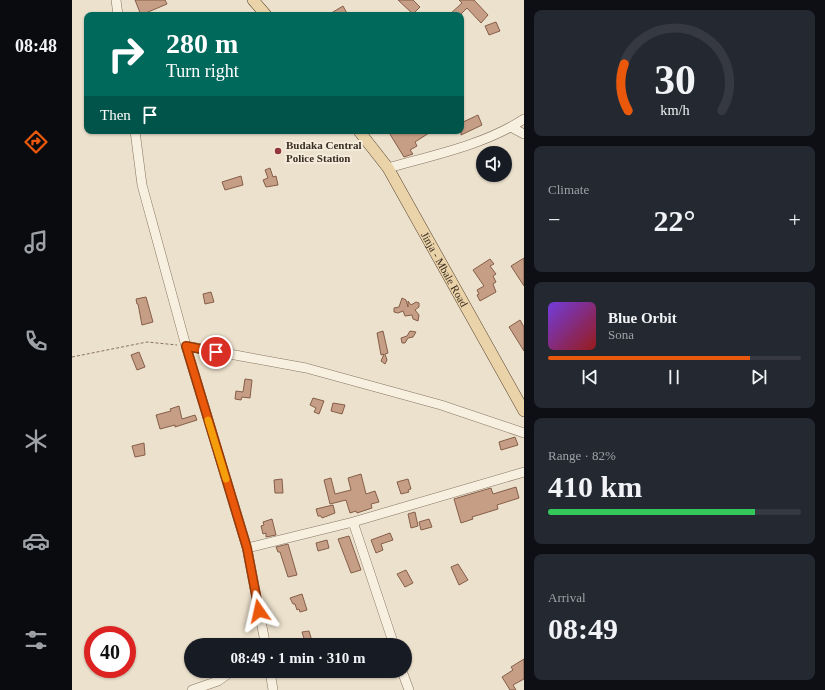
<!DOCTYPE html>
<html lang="en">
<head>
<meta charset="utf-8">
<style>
  :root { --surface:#171b24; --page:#242831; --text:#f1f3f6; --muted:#9ea1a6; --line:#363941; --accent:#ea580c }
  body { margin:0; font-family:Georgia,serif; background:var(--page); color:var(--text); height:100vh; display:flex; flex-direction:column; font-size:15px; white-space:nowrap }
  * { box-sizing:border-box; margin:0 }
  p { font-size:13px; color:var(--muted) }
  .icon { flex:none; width:22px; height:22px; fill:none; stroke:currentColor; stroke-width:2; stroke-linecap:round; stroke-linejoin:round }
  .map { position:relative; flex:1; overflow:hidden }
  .sheet { display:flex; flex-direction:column; gap:10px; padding:10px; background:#0d0f14; width:301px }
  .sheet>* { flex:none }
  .top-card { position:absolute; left:12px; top:12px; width:380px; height:122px; border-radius:8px; box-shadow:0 1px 3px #0004; background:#00695c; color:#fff; overflow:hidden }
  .buttons { position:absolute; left:404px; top:146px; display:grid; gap:8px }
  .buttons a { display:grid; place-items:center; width:36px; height:36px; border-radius:50%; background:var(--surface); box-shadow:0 1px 3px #0004; font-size:20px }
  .speed { position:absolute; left:12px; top:626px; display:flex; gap:8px; font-size:20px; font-weight:700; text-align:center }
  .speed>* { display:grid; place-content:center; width:52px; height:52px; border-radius:50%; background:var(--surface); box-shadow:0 1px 3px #0004; line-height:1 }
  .speed .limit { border:6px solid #d22; background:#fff; color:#111 }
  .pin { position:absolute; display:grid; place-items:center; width:34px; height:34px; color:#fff; margin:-17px; border:2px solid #fff; border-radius:50%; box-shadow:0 1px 4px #0007 }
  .me { position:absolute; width:44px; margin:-22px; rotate:349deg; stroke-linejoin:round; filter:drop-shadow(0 0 3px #0008) }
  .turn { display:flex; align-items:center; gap:14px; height:84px; padding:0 16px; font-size:18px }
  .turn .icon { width:52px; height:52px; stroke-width:2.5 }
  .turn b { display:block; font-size:28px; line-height:34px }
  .then { display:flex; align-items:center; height:38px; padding:0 16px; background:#0003; gap:8px; font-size:15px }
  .big { font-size:30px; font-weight:800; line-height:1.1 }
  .sheet .tile { flex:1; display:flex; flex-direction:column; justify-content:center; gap:6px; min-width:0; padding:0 14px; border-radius:8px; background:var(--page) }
  .sheet .dial { align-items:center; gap:0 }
  .dial svg { height:104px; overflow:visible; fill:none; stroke:var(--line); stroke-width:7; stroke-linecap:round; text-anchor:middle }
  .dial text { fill:var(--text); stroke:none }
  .song { display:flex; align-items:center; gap:12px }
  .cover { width:48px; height:48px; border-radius:6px; background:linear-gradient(135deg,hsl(260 70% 55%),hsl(0 70% 35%)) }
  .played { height:4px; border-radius:2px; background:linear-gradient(90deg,var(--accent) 80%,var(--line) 80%) }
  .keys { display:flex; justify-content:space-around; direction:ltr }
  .heat { display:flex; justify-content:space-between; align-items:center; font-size:22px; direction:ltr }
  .charge { height:6px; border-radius:3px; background:linear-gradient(90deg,#34c759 82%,var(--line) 0) }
  .trip { position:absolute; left:112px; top:638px; width:228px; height:40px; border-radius:20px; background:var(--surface); box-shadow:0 1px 3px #0004; font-weight:800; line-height:40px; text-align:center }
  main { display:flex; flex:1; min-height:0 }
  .tab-bar { display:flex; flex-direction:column; width:72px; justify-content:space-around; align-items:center; background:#090b0e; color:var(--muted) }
  .tab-bar .icon { width:28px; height:28px }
  .tab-bar .on { color:var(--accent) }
  .tab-bar b { font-size:18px; color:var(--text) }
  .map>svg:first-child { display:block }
</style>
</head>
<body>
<main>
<nav class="tab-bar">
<b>08:48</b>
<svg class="icon on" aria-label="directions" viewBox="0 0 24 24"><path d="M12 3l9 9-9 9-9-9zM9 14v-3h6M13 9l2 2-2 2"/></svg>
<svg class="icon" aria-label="music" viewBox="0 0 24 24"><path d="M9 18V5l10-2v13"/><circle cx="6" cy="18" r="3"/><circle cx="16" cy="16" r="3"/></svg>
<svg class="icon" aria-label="phone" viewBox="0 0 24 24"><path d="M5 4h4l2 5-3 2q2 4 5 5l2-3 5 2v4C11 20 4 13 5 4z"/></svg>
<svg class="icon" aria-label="climate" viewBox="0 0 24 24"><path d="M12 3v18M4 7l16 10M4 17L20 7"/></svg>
<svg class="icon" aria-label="car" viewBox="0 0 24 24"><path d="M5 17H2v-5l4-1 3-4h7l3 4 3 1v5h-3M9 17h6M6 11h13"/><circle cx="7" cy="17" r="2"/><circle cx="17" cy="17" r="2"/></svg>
<svg class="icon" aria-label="filters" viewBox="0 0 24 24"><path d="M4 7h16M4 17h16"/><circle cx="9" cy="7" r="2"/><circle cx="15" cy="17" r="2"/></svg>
</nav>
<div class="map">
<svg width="452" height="690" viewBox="0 0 452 690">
  <rect width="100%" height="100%" fill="#ece1cc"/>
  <path fill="#c69e85" stroke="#855e49" d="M63,0H93L95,4L69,15Z
    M326,0H341L348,7L341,14Z
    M387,0H402L416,15L409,23L395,8L388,15H377L390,3Z
    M271,6L276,15H256Z
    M424,22L428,31L417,35L413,26Z
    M406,115L410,125L389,135V123Z
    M316,131H342L344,133L347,131H360L343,142L345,146L338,150L341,154L332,157Z
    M198,168L201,177L204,176L206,185L194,187L191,180L196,178L193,170Z
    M169,176L171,185L153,190L150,182Z
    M452,258V286L439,266Z
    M418,259L422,264L418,266L424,274L421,276L424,282L421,284L424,292L408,301L405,295L407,294L405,290L412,286L401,270Z
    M139,292L142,302L133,304L131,294Z
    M74,297L81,322L70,325L66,304H65L64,299Z
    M330,298L334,300L336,307V301L339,305L344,302L347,303V307L343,310L347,315L346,321L341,319L340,315L333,316L331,311L326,313L322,312V308L327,307Z
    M448,320L452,327V351L437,327Z
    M311,331L316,353L313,354L315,360L313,364L309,361L312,354L309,355L305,333Z
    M338,331L344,332L341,337L336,338L333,343H330L329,338L335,336Z
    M67,352L73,367L65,370L59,355Z
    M173,379L180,380L178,398L170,397L169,400L163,399L164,391L171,392Z
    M241,398L252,401L247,414L242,412L244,408L238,405Z
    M261,403L273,405L270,414L259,411Z
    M107,406L110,419L123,415L125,420L103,427V425L88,429L84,415L99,411L98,409Z
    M443,437L446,445L429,450L427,442Z
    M72,443L73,455L63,457L60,446Z
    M289,474L294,494L303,491L307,502L299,504L300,508L285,513L284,511L278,513L274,500L258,504L252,480L259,478L263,494L279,490L276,478Z
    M210,479L211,493H203L202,480Z
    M336,479L339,489L336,490L337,492L329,494L325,482Z
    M444,487L447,498L425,505L426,509L400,517L401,519L389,523L382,499L419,488L421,494Z
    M261,505L263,513L250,518L249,516H246L244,509Z
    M343,512L346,526L339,528L336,514Z
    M200,519L204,535L194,537V533L191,534L189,526L192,525L191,522Z
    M357,519L360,527L349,530L347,522Z
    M318,533L321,540L309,544L311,550L304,553L299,540Z
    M277,536L289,570L279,573L266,539Z
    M255,540L257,548L246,551L244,543Z
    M216,544L225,575L216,577L208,552H206L204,547Z
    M386,564L396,580L387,585L379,567Z
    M334,570L341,583L333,587L325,574Z
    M230,594L235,610L228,612L227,609L225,610L223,604H221L218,598Z
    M237,631L241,644L234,645L230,632Z
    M452,659V679L441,685L444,690H438L430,677L441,670L439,667Z"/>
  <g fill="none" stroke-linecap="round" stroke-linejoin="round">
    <g stroke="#887461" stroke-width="10">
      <path id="minor" d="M44,0L46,15
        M439,127L452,134
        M63,131L70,185L114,346L175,548L193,642L190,645
        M316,168C362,155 412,145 452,119
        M114,346L234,368L369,405L452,433
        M281,522L322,645
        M175,548L281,522L452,472
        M198,671L201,690
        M330,671L337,690
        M120,690L146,681L160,671"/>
    </g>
    <g stroke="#564334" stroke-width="12">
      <g id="major">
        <path d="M181,0L194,15"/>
        <path id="s1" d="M287,131L316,168L452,411"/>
      </g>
    </g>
    <path stroke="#887461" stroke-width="1" stroke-dasharray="3 2" stroke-linecap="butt" d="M0,357L75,342L105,345"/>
    <use href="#minor" stroke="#f7efdf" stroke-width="9"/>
    <use href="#major" stroke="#ead3a8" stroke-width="11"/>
  </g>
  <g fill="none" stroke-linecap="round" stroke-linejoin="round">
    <g stroke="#983908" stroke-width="10">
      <path id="route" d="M144,352L114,346L175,548L187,611"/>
    </g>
    <use href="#route" stroke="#ea580c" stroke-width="7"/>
    <path stroke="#f59e0b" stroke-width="7" d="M136,420L154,479"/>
  </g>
  <circle fill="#92363b" stroke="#f4ebdb" stroke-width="1.5" cx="206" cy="151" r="4"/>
  <g text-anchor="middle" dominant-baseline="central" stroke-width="4" stroke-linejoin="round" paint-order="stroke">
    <g font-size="11" font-weight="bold" fill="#3a2d23" stroke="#f4ebdb" text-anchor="start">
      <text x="214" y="145">Budaka Central<tspan x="214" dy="13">Police Station</tspan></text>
    </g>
    <g font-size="11" fill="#3a2d23" stroke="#f4ebdb">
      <text stroke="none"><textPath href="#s1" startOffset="163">Jinja - Mbale Road</textPath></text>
    </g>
  </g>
</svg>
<div class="buttons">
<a><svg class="icon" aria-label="sound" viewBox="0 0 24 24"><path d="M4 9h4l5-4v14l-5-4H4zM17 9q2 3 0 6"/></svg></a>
</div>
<div class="speed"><div class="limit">40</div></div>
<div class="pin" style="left:144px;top:352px;background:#d93025"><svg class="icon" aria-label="arrive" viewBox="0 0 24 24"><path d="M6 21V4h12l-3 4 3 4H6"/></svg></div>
<svg class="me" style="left:187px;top:611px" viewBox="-20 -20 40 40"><path d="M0-17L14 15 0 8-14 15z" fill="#ea580c" stroke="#fff" stroke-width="4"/></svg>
<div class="trip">08:49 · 1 min · 310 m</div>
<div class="top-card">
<div class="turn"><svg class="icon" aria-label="right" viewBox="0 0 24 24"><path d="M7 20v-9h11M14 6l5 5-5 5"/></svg><div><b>280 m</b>Turn right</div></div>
<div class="then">Then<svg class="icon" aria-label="arrive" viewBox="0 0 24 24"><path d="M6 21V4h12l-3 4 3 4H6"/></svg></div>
</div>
</div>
<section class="sheet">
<div class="tile dial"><svg viewBox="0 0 100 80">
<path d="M14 69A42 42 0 1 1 86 69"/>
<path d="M14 69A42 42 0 0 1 11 33" stroke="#ea580c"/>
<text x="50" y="56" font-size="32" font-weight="700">30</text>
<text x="50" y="72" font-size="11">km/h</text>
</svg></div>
<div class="tile"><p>Climate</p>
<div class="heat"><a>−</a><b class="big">22°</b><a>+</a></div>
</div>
<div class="tile">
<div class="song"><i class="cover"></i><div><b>Blue Orbit</b><p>Sona</p></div></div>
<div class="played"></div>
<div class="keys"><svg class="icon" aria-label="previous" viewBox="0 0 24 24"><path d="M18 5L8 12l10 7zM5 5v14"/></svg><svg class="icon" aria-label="pause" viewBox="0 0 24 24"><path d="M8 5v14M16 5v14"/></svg><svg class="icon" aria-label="next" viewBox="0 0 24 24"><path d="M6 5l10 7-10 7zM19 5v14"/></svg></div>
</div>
<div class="tile"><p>Range · 82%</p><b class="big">410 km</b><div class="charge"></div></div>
<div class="tile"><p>Arrival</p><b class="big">08:49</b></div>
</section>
</main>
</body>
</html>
